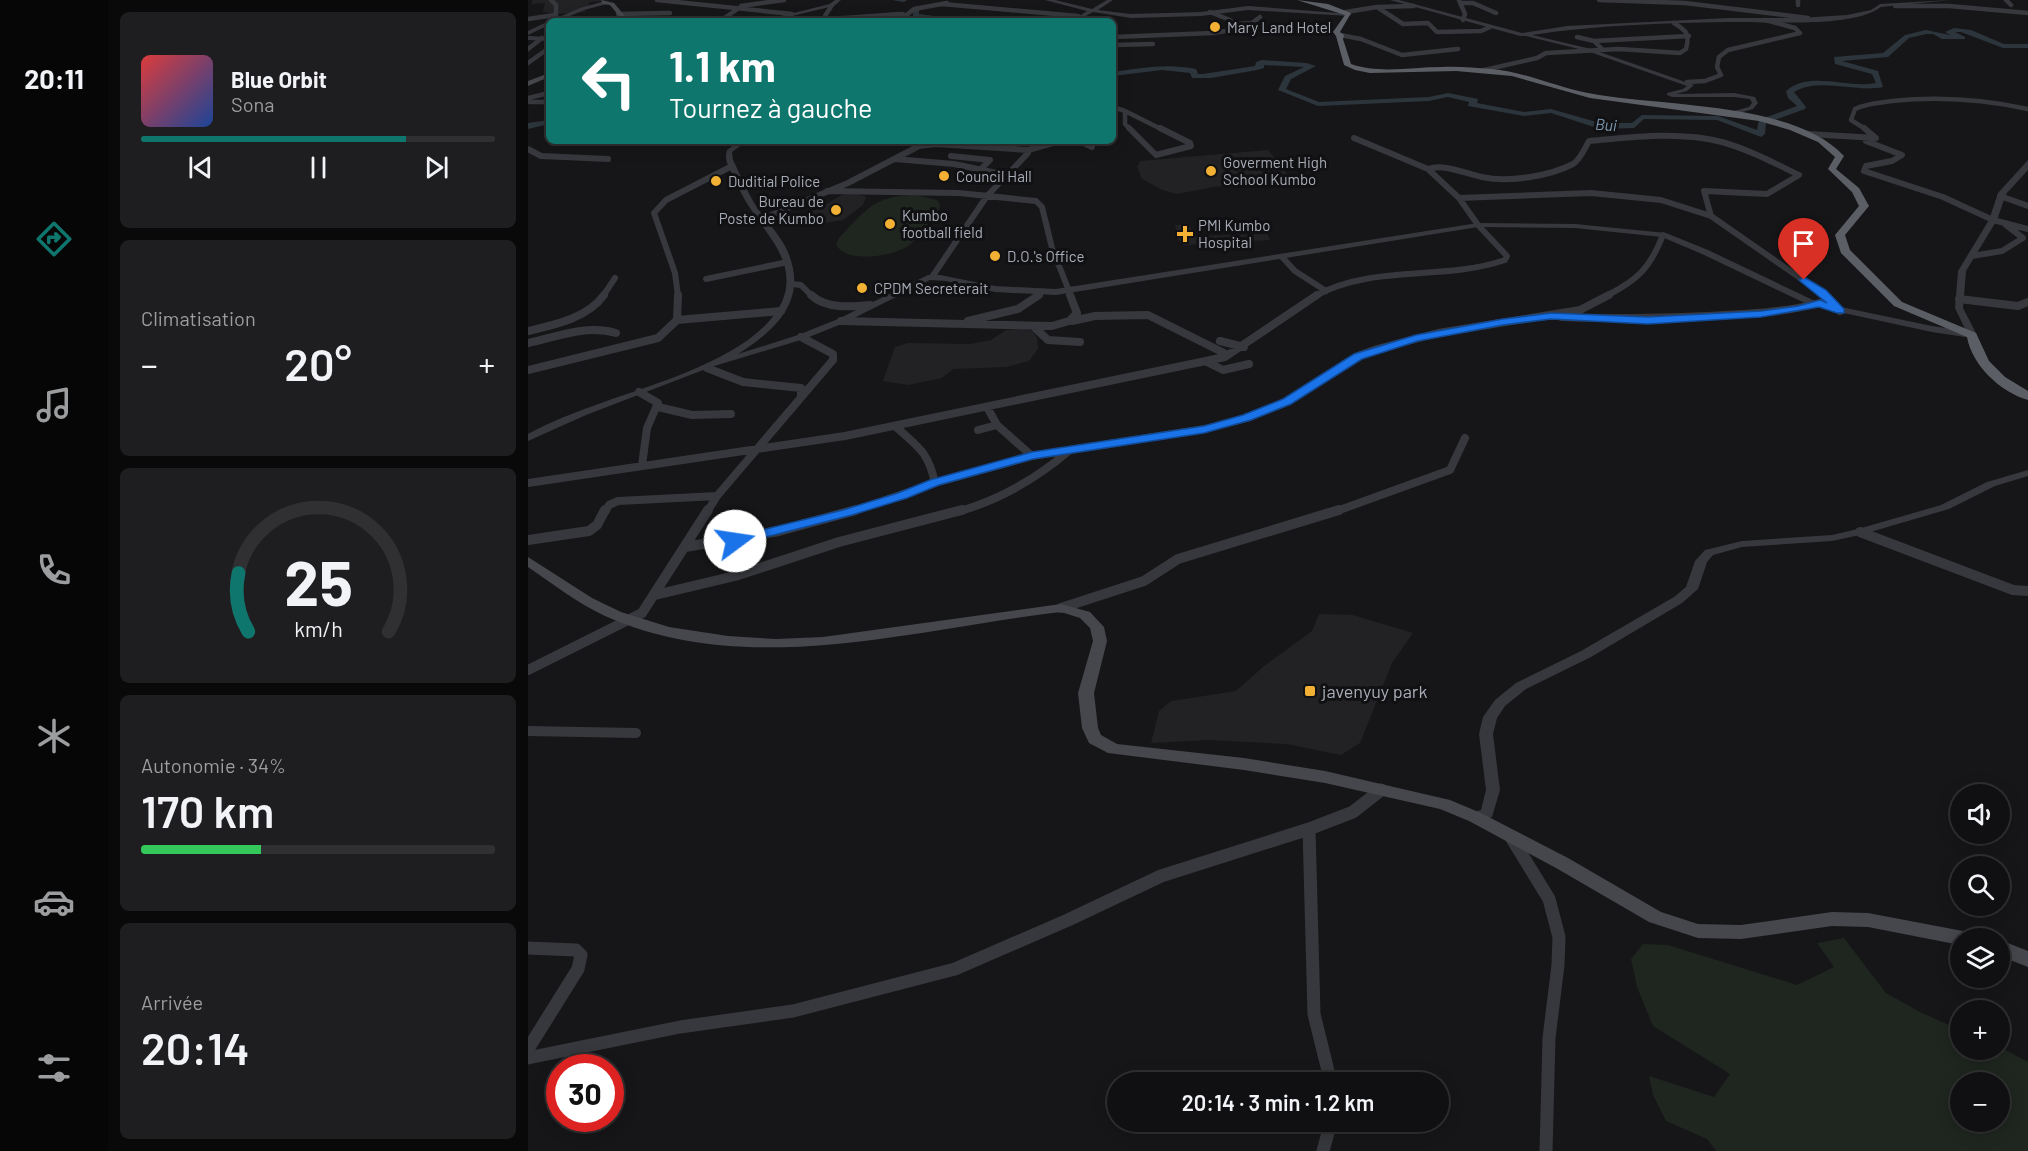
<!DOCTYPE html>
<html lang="fr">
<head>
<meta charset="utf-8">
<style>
  :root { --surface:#101012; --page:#1e1e20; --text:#f1f3f6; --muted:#9c9d9f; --line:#303032; --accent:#0f766e }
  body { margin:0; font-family:Barlow,sans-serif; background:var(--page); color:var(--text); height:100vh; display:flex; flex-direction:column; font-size:22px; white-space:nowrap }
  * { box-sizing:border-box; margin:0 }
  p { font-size:20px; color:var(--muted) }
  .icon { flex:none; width:33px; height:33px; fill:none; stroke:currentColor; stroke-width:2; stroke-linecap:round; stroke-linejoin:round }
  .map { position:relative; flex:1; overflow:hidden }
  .drawer { display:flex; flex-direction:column; gap:12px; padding:12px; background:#09090a; width:420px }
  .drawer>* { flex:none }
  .top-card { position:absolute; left:18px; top:18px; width:570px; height:126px; border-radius:9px; box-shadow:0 3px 15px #0003,0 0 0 2px var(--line); background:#0f766e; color:#fff; overflow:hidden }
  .fabs { position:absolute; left:1422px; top:784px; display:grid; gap:12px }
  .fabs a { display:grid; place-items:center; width:60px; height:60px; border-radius:50%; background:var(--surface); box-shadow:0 3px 15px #0003,0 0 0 2px var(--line); font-size:30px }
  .speed { position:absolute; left:18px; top:1054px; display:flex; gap:12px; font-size:30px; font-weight:700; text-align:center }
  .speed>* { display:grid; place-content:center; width:78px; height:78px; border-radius:50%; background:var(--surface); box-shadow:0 3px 15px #0003,0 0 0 2px var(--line); line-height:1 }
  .speed .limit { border:9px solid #d22; background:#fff; color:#111 }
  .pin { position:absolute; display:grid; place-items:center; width:51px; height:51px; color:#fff; margin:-62px -26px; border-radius:50% 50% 50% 0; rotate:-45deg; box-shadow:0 0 6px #0007 }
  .pin .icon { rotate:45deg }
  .me { position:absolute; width:66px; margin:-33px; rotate:76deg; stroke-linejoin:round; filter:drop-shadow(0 0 4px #0008) }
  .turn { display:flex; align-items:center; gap:21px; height:126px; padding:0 24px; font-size:27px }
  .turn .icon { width:78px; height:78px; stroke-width:2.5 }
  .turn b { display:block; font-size:42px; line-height:51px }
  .big { font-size:45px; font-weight:600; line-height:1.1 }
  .drawer .card { flex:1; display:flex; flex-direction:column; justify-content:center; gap:9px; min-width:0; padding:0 21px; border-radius:9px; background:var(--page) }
  .drawer .dial { align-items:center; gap:0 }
  .dial svg { height:156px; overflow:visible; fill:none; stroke:var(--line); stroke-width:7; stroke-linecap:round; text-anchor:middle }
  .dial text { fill:var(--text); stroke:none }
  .song { display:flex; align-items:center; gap:18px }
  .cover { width:72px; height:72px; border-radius:9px; background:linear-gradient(135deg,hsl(0 70% 55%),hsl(220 70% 35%)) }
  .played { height:6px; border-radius:3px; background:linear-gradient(90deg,var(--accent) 75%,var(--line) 75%) }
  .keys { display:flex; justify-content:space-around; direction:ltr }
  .heat { display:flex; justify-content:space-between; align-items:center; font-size:33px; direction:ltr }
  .charge { height:9px; border-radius:4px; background:linear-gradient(90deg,#34c759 34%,var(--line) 0) }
  .trip { position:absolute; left:579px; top:1072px; width:342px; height:60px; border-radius:30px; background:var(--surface); box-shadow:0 3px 15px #0003,0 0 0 2px var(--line); font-weight:600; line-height:60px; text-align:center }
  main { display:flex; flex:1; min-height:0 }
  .dock { display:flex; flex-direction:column; width:108px; justify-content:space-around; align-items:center; background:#060607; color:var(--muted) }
  .dock .icon { width:42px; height:42px }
  .dock .selected { color:var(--accent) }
  .dock b { font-size:27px; color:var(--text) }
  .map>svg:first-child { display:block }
</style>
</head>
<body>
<main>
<nav class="dock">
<b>20:11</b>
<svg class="icon selected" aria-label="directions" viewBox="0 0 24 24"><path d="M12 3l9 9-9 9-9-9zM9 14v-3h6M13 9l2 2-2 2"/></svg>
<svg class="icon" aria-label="music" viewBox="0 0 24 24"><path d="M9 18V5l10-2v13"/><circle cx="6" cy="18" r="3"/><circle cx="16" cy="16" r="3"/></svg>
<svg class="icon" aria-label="phone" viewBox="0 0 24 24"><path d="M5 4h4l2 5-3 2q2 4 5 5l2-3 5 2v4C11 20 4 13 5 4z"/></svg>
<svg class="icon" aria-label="climate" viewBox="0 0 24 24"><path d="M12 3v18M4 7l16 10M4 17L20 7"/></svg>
<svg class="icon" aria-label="car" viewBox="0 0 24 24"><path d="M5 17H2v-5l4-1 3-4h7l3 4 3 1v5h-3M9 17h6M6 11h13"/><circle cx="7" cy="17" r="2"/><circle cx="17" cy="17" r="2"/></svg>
<svg class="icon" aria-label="filters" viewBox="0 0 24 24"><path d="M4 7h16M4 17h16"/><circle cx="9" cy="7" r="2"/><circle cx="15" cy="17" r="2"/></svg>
</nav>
<section class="drawer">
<div class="card">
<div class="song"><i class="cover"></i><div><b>Blue Orbit</b><p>Sona</p></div></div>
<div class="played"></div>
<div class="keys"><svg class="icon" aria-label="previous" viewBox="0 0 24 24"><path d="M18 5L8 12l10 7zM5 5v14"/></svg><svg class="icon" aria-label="pause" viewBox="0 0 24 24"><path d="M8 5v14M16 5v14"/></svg><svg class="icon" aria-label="next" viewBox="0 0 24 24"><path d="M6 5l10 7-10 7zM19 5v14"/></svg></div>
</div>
<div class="card"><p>Climatisation</p>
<div class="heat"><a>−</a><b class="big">20°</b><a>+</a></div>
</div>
<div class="card dial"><svg viewBox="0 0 100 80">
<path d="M14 69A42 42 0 1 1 86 69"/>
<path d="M14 69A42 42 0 0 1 9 39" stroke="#0f766e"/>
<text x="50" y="56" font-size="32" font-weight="700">25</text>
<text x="50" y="72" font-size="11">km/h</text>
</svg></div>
<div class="card"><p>Autonomie · 34%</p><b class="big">170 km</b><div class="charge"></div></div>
<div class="card"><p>Arrivée</p><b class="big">20:14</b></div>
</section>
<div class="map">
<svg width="1500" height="1151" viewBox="0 0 1500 1151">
  <rect width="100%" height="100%" fill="#161618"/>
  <path fill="#222225" d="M5,0H84L62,2L57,12L29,14L15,12L17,3L3,4Z
    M740,150L759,174L752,181L685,187L649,194L634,190L614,179L609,167L612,161Z
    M323,192L338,197L335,205L315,220L291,224L278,222L273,218L314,195Z
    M660,224L667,236L739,234L742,240L656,245L650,239L647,225Z
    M496,329L504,331L509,338L510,349L501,361L479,367L425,369L414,378L380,385L355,381L367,347L380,343L442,344L463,340L478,330Z
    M791,614L825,615L885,633L864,663L832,743L813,755L759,744L680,740L623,743L631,711L643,701L708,691L736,666L784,631Z"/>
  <path fill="#1e261f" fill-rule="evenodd" d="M388,195L409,200L412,205L411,210C402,221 393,234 383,244C369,256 317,265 308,244L311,238C339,209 345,196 388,195Z
    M1316,938L1358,993L1392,1012L1432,1030V1050H1472V1047L1500,1062V1151H1188L1179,1139L1138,1121L1125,1095L1121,1076L1186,1097L1202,1074L1125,1026L1109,987L1103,959L1115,944L1140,945L1269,985L1306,967L1289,943ZM1432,1083H1472V1122H1432Z"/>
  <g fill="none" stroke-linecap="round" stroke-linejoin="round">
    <path fill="#2c353c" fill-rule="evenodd" d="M364,0H379L376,2Z
      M388,7L391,9V14L441,21L385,17V9Z
      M1426,28L1443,30L1476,44H1500V48H1475L1433,32H1427L1437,37V39H1414L1405,34H1398L1381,38L1360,57L1314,61L1350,71L1355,87C1327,93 1291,77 1266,92L1278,107L1277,109L1238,123L1237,134L1233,137L1189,120L1116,119L1106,128L1072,129L1023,113L996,116L940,106L941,102L920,97L901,101L790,106L750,90L757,76L776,67L736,65V68L729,70L683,78H664L662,73L634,70L585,76V72C613,68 639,63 668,69L670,74H675L727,66L728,62L734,60L778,63L788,66L763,79L758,89L791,102L901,97L920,93L950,99L949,103L996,112L1023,109L1072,123H1104L1114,115L1190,116L1229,130L1231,120L1269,106L1260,98L1258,91C1282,70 1319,89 1348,83L1344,74L1307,64L1306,57L1355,53L1377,35L1398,30L1422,35L1417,32Z
      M21,120V124L0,129V123Z"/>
    <path stroke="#37383d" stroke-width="4.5" d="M23,0L28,5V18
      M129,0L264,14
      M931,0L937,14L935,20
      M1071,0L1157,3L1280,18
      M1270,0V5
      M1478,0L1483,5
      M933,3H945L968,13
      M414,4L550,16
      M213,6L256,0
      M1367,6H1421L1500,13
      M849,7L875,24L900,23L909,32L953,31L962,27
      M818,12L849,7L886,6
      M90,14L142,13
      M255,18C296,21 334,16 375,14
      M0,19L27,15
      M454,20L458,21
      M192,21L211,8
      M299,21L297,16L304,5
      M371,21L386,9L419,3
      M707,24L724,23L732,17
      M812,35L833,39L874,55L930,49
      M585,37L685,33L711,29L702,20L682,12
      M1049,37L1066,41
      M585,45L625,44
      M0,49L14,38
      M1075,50L1066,41L1161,36
      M0,63L21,48
      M952,71L1009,58L1018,53L1091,49L1152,53L1158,49C1162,34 1159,31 1146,23
      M1159,82L1177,81L1193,75L1189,67L1191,57L1200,50L1272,33L1267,28L1237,20
      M0,98L21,93
      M2,102H21
      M585,107L597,111
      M597,111L635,130
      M597,111V124L603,130
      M1339,130L1323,120L1327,109C1339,103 1351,103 1364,101C1411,96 1454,99 1500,109"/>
    <path stroke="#37383d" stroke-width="6" d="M601,128L628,155L663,146L662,143L632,128
      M1280,134L1348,138L1336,128
      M826,138L900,169
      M552,141L564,147
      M1338,141L1374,155L1364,161L1338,166L1336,171L1415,197L1465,220L1500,229
      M0,149L13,156L80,159
      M423,156L462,160L453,169
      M367,159L426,164L478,175
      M299,191L431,193L508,201L514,207L524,248L543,296
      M1472,196L1500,206
      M931,198L1063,193L1133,200L1183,216
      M234,219L320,183L391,146L408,144L500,150L532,141
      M1444,256L1474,251L1495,238L1478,225
      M754,257L767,271L798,291
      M404,277L459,196L500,153V150
      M178,279L260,262
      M263,284L273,285L284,296
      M75,296L87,278
      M150,296L147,273L126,213L138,200L204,166
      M509,296L513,292
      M787,296C845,264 916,281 977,260L979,256L950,225L931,198L900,169C916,163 938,174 954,177C980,183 1022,176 1045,164C1052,160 1057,148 1061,141C1105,137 1151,131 1194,142C1222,150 1246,163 1271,175L1239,194L1176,191L1183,216L1298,296
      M1078,296C1110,280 1122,268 1135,235"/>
    <path stroke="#37383d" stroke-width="8" d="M283,295C298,309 323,307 342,305
      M1297,295L1312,311
      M1431,299L1490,306L1500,302
      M1034,317C1082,319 1129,318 1177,316C1216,314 1254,313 1292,303
      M149,320L253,311
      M313,321L524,326L541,321L549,313L542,295
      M440,321L490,309L511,295
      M544,321L567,316L620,315L700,355
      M506,327L520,340L552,342
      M0,331C26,325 60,318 76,295
      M692,341L716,347
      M0,343C29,337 58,324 88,333
      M679,362L695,370L721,364
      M179,368L215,382L273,388V396
      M0,370L130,338L149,320L150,295
      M111,392L130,403L119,428L114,465
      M130,407L164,415L203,414
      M469,425L504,456
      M450,430L469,425L459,407
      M0,483L317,436L697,357L789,295
      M407,483L504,456L677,429L719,418L759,402L830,356L849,349L910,333L1052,310L1081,295
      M77,512L81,505L90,501L189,496
      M179,512L189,496L305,360V354L273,337
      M323,512L407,483C400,451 390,447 367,426
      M429,512C472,500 508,479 542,450
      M806,512L922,470L937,438"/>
    <path stroke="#37383d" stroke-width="10" d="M1332,532L1485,590L1500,591
      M0,540L61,531L69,525L77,510
      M157,547L251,531L328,510
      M127,595L207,576L311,542L434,510
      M533,608L616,581L650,559L811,510
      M0,670L114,613L180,510
      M0,731L108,733"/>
    <path stroke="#37383d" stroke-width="13" d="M781,829L786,1014L803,1083
      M983,837L1021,899L1031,937L1030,965L1021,1038L1018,1151
      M0,948L48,950L53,955L50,969L0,1049
      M0,1058L152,1027L265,1011L427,969L540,920L633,876L781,829L825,812L853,790
      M795,1151L803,1122"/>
    <path fill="#37383d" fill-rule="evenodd" d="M307,0H313L306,6L243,21H233L302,4Z
      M517,0H527L564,9L579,0H585L570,10L603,14L673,12L720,6L824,14L821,16L720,10L673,16L603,18L565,12L549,21H543L559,11Z
      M862,0H871L994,33L1039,26L1200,18H1272L1319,15L1343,10L1352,4L1423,0L1353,7C1324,29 1238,21 1200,22C1135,23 1068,25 1004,35L1063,49L1166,85L1159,91L1148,94L1206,93L1227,97L1230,103L1225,109L1204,115L1201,113L1202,112L1221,107L1224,103L1222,99L1206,97H1144L1139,95V93L1155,89L1159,86L1059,51L998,36H992Z
      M77,1L79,4L56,10L30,21H22L52,8Z
      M21,21V25L0,35V31Z
      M0,36L21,37V41L0,40Z
      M211,141H219L204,152L205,160C213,176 220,194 230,209C239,222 250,233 257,246C283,297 250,329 210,354L270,335L310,319L400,275H412L467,286L528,289L950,223L1047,224L1138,233L1180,250L1289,302L1404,326L1438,331L1427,308L1430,271L1461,220L1470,193L1500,160V170L1478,194L1469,220L1438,271L1435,308L1449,335L1444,338L1404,332L1283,306L1174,254L1134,237L1047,228L950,227L528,295L467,292L418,281L402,280L316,323L276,339L183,367L58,415L0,441V434C24,421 50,411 76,402C128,383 241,353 257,293C265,260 240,236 224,211C216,200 210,187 205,175C200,166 196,159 199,150Z
      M1500,470V476L1467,486L1421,509L1332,535L1304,541L1214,547L1185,555L1179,562L1170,589L1154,603L1063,657L998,689L977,706L969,718L965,734L972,790L964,817C957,819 950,823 942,821L940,817L942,813L953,810L958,790L951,734L955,717L967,700L988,683L1053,651L1146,597L1158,587L1167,561L1177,550L1214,541L1304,535L1330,529L1413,505L1459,482Z"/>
    <path fill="#45474d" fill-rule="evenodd" d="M73,0L86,3L101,21H95L82,5L75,4Z
      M21,73V77L0,86V81Z
      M0,557L64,598L93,612L141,627L200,636L248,639L295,637L533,604L562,612L576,627L579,641L566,693L570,728L573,735L589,744L716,758L797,771L922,800L953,813L1040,858L1133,912L1170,924L1213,925L1304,912L1340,913L1440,932L1446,934L1449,939H1432V945L1340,927L1304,926L1213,939L1170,938L1121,922L1028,868L941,821L912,809L797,783L716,770L580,753L561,743L554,728L550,693L565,641L562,628L552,618L533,612C385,629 220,680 77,616C49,603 25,584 0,567Z
      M1472,940L1500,951V967L1472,956Z"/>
    <path fill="#5b5e65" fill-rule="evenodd" d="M769,0L800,4L823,13L812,32L816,35L815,39L823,64C851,74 884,67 914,67C930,66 947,68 963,69C998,72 1027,87 1060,93C1131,107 1266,101 1316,156L1308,169L1331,188L1341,206L1317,235L1322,250L1374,302L1448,333L1461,361L1477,377L1500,391V400C1472,392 1444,365 1439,337L1366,306L1313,253L1307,235L1331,206L1324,192L1300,169L1307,157L1290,142L1262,130L1231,121L1062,98L984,76L928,71L842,73L827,70L816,65L808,36L805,32L817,15Z"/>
  </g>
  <path fill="#1a73e8" stroke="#114b97" stroke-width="1.5" d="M1276,277L1298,290L1316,309V313H1309L1291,307L1233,317L1120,324L1023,319L975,325L890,341L834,359L763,404L723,420L676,433L505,459L411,485L379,498L324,515L207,545L200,541L202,538L315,510L370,493L402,480L504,452L676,426L715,415L755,399L826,354L888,335L975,319L1023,313L1120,317L1233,311L1270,306L1292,300L1299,303L1273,282L1271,280Z"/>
  <g fill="#f2b134" stroke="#111113" stroke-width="2">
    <circle cx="687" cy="27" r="6"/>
    <circle cx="683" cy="171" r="6"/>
    <circle cx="416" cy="176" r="6"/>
    <circle cx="188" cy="181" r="6"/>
    <circle cx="308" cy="210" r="6"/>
    <circle cx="362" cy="224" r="6"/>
    <path d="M654 225h6v6h6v6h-6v6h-6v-6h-6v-6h6z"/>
    <circle cx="467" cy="256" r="6"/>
    <circle cx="334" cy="288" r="6"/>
    <rect x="776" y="685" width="12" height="12" rx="3"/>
  </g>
  <g text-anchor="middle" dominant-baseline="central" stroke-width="6" stroke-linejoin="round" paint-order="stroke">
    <g font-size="15" fill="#a8adb8" stroke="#111113" text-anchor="start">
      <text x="699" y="27">Mary Land Hotel</text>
      <text x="695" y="162">Goverment High<tspan x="695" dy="17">School Kumbo</tspan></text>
      <text x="428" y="176">Council Hall</text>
      <text x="200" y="181">Duditial Police</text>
      <text x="296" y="201" text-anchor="end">Bureau de<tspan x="296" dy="17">Poste de Kumbo</tspan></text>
      <text x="374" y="215">Kumbo<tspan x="374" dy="17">football field</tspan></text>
      <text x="670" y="225">PMI Kumbo<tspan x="670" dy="17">Hospital</tspan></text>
      <text x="479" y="256">D.O.'s Office</text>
      <text x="346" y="288">CPDM Secreterait</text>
    </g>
    <g font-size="16" font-style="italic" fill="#7f9bb3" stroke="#111113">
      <text transform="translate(1078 124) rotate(4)">Bui</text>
    </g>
    <g font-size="18" fill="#a8adb8" stroke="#111113" text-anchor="start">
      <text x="794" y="691">javenyuy park</text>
    </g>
  </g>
</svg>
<div class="fabs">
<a><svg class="icon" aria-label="sound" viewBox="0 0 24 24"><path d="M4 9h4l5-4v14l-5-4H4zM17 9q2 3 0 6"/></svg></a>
<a><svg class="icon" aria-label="search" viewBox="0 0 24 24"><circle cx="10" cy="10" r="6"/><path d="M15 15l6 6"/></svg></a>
<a><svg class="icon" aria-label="layers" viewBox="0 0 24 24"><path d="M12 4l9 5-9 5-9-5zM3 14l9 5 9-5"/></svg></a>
<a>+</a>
<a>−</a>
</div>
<div class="speed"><div class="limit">30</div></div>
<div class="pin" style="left:1276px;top:280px;background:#d93025"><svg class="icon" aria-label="arrive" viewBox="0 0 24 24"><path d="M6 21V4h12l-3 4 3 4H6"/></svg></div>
<svg class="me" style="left:207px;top:541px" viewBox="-20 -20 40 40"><circle r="19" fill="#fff"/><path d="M0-13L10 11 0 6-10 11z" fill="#1a73e8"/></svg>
<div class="trip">20:14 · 3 min · 1.2 km</div>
<div class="top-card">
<div class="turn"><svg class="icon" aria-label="left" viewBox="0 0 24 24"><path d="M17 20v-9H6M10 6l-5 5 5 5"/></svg><div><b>1.1 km</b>Tournez à gauche</div></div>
</div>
</div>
</main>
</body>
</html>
